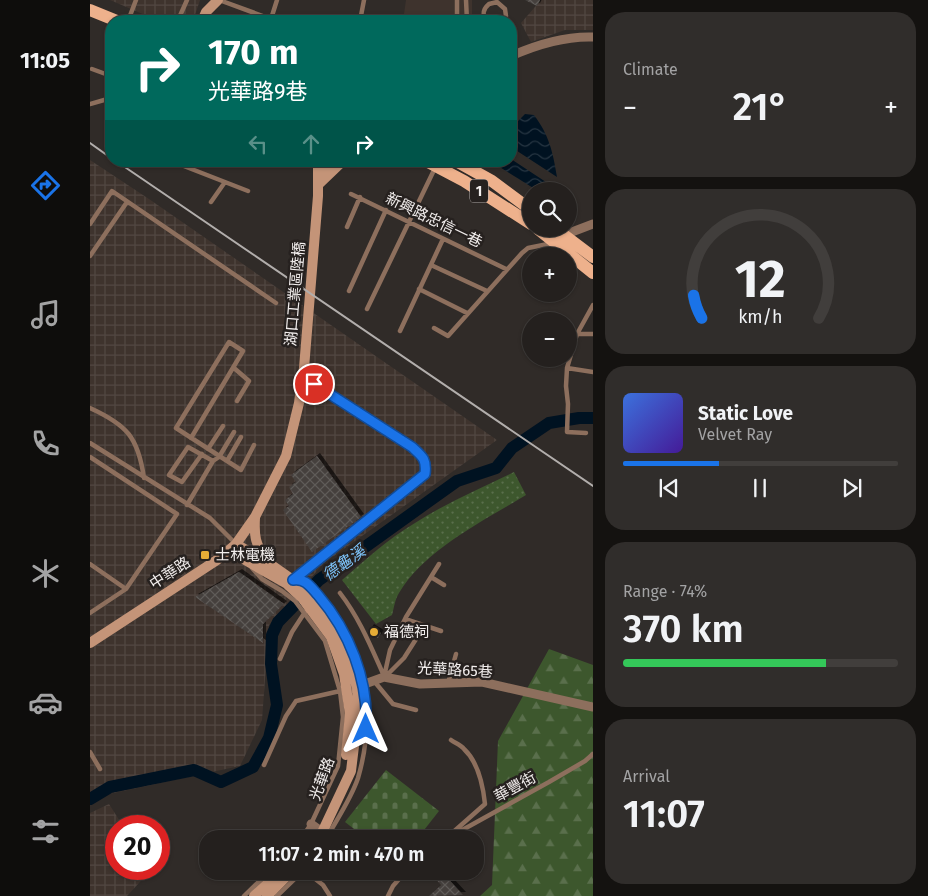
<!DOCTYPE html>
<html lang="en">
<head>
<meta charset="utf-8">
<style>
  :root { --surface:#24201e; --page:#302d2b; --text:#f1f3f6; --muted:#a3a3a4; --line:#413e3c; --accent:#1a73e8 }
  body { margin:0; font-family:"Fira Sans","Noto Sans TC",sans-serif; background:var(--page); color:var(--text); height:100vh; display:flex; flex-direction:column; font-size:19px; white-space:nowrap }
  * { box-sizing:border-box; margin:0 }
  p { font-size:16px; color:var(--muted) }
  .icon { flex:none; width:28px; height:28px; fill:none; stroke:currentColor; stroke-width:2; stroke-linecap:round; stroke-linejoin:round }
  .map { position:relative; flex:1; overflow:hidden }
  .side { display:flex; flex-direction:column; gap:12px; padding:12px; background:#141210; width:335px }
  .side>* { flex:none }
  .guide { position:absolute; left:15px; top:15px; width:412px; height:152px; border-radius:20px; box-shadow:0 1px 4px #0004,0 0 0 1px var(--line); background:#00695c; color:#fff; overflow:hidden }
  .controls { position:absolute; left:432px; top:182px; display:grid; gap:10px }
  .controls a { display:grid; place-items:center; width:55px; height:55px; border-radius:50%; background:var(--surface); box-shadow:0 1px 4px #0004,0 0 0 1px var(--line); font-size:25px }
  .speed { position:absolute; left:15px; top:815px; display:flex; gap:10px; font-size:25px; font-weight:700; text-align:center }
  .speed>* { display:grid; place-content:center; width:65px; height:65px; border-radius:50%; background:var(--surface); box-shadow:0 1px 4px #0004,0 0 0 1px var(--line); line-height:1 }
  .speed .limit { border:8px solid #d22; background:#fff; color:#111 }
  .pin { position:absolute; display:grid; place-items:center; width:42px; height:42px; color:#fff; margin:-21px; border:2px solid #fff; border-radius:50%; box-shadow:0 1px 5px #0007 }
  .me { position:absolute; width:55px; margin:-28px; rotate:0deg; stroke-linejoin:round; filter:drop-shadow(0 0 4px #0008) }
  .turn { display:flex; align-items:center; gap:18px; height:105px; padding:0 20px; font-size:22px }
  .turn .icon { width:65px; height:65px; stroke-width:2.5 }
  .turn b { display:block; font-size:35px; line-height:42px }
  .lanes { display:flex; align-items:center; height:48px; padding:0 20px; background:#0003; justify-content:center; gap:25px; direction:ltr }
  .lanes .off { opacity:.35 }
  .big { font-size:38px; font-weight:600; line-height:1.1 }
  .side .widget { flex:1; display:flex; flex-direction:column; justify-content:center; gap:8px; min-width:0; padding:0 18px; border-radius:20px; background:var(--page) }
  .side .dial { align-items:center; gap:0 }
  .dial svg { height:130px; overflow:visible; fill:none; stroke:var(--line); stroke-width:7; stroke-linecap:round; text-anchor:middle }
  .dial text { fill:var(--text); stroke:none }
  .song { display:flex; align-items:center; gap:15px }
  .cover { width:60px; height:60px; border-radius:8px; background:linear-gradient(135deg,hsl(220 70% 55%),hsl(260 70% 35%)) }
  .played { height:5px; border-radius:2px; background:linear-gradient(90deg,var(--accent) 35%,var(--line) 35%) }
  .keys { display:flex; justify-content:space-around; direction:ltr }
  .heat { display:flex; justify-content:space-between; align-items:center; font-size:28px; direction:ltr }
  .charge { height:8px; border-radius:4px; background:linear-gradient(90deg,#34c759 74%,var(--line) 0) }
  .trip { position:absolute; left:109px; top:830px; width:285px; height:50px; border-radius:20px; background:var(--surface); box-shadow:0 1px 4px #0004,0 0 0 1px var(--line); font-weight:600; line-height:50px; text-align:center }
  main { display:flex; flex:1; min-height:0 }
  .menu { display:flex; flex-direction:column; width:90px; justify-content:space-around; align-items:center; background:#0e0d0c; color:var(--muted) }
  .menu .icon { width:35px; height:35px }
  .menu .active { color:var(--accent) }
  .menu b { font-size:22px; color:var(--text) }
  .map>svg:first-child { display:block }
</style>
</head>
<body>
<main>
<nav class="menu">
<b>11:05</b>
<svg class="icon active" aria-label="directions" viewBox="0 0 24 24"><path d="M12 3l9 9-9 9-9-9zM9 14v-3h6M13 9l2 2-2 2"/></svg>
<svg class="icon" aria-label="music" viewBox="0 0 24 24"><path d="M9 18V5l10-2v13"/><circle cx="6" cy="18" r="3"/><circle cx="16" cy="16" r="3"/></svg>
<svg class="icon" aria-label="phone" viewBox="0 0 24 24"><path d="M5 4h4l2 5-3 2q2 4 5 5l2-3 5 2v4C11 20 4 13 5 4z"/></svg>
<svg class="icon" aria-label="climate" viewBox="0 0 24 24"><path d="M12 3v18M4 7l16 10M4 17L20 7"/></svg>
<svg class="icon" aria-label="car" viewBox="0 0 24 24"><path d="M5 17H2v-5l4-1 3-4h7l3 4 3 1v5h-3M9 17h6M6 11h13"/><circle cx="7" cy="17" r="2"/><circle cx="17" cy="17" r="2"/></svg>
<svg class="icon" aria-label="filters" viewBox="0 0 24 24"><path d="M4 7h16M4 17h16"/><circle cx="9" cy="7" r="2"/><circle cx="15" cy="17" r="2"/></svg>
</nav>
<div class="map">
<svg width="503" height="896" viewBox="0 0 503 896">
  <defs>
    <pattern id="industrial-grid" width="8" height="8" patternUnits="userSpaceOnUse" patternTransform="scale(1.25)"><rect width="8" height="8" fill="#3e332d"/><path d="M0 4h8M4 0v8" fill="none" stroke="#514742"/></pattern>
    <pattern id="grass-dots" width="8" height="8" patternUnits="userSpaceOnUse" patternTransform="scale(1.25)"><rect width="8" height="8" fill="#3d572d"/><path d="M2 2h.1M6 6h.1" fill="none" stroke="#5a6f4c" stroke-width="1.8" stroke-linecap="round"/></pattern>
    <pattern id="forest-firs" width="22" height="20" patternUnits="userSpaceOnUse" patternTransform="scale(1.25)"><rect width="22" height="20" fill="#3d572d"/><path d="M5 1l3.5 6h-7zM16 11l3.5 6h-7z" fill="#5a6f4c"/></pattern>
    <pattern id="cemetery-stones" width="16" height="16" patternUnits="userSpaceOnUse" patternTransform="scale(1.25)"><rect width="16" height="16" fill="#3d572d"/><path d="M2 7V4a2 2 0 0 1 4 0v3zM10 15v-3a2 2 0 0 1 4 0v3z" fill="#5a6f4c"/></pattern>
    <pattern id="water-waves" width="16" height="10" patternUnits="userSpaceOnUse" patternTransform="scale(1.25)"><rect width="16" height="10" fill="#001221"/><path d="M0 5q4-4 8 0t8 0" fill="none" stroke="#263542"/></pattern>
    <pattern id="building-cross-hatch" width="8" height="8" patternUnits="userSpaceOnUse" patternTransform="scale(1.25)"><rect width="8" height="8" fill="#443f3c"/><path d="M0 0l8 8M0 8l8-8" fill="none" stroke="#5f5b58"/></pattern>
    <filter id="shadow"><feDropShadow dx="3" dy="-3" stdDeviation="0" flood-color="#0009"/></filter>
  </defs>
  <rect width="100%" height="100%" fill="#302b28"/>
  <path fill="url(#industrial-grid)" d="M20,0H110L103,21H69Z
    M451,0H503V30H475L441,42L431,23Z
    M0,160L59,199L407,440L234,563L179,625L172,720L150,766L0,798Z
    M19,804L33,826H26V869L61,870L37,896H0V813Z"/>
  <path fill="#3e332d" d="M316,0H382V21H313Z"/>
  <path fill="url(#grass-dots)" d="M424,472L436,495C395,520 334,550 309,593C305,599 304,608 302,615L286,624L252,580C275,560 298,539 325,523C356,503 391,488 424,472Z"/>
  <path fill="url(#forest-firs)" d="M459,649L503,665V896H390L402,885L408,741Z"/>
  <path fill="url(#cemetery-stones)" d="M296,770L349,811L327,839H277L255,822Z"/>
  <path fill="url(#water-waves)" d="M435,114L444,115C459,135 463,152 467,177L421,147V128Z
    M421,159L468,190L467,191H448L400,161H421Z"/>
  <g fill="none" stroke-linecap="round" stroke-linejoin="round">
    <path stroke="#001221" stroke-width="12" d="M0,799L20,787L104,770L131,782L163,767L179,738L187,705L181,664L182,635L188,622L229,580L367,481L406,468L422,448L459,423L489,418H503"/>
  </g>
  <path fill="url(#building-cross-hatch)" filter="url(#shadow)" d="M435,0H450L447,6Z
    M227,456L271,517L222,552L193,510L199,506L195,500L203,494L199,487L206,482L201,475Z
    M149,572L194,604L173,624V643L105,597Z
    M281,627L291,633L288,638L278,632Z
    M347,871H351L373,895L339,896L351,885L342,875Z"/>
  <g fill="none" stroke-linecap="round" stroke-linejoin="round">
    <path stroke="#8d6f5d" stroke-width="4.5" d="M129,0L181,19L187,0
      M367,0V21
      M376,0L377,21
      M89,18L97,0
      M38,21L46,0
      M270,21L274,0
      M396,21C392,14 393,9 399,4L407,2L415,9L416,16L414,21
      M2,69L21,76
      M0,104L21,98
      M81,161L158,191
      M261,194L416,269
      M121,202L135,182
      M0,224L22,191L186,303
      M257,227L270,197
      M0,256L37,202
      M341,265L397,291
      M329,289L377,313
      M259,291L296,210
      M277,309L345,168
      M344,328L358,336L432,253L438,248L463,243
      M310,331L353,239
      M487,334H503
      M144,368L159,381L147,401
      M477,368L503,372
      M0,408C37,425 48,437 54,478
      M496,433L477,432L478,404L476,386L477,368L487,334L503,305
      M101,438L153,351L139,342L86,428L151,470L164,445
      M0,443L120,518L146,544
      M118,449L133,426
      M112,454L92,482L79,475L98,447L123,461
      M0,457L87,514L36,589L0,613
      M137,461L151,437
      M97,505L123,461L129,457L144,432
      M0,564L36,589
      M162,568L172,579L192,591L205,601L235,641L250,691L253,717L248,766L221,824L211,839
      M341,577L354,585
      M203,580L335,474C337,459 332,456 322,447L224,384
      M205,580H213L218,584C268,641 290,703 268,778C261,799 247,819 236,839
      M250,593C270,619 281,647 294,676
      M315,619L351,631
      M190,659L202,632L215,612
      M294,677L300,650L316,617L349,564
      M295,677L314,658L335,625
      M284,681L303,704L326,710
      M358,683L366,654
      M0,752L10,769
      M174,765L196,716L206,701L250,691
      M361,834L395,804C393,785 388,762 374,749C371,745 365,743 361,740
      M356,839L459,782L495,761L503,754
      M215,871L233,885L240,896
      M154,896L180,871
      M187,896L213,871
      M298,896L303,886L316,871"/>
    <path stroke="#8d6f5d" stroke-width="9" d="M421,56C448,44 474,36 503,37
      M474,235L503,224
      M261,689L294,677L330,684L392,682L503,707
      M221,824L228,829"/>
    <path stroke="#c49478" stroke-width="10" d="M112,21L116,12L128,0
      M231,178L239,161
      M228,185L253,161
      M165,518C164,535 165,546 177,559
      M146,544L183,566L203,580L224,602L249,637L267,687L268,713L261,771L229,839
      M146,545L155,560L197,584L212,598L241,637L254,674L260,714L256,755
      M0,643L127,560L146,544L165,517L196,456L209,403L214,368L228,196V161
      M164,896L191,871
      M177,896L202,871"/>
    <path stroke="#eeb18c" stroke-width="12" d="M0,10L27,21
      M336,161L374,181L441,224
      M366,161L402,181L441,210
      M448,229L503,273
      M466,229L503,257"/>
    <path stroke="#b2aeac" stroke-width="2" d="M0,143L21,158
      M26,161L503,486"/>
  </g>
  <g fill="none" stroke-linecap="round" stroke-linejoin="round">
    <g stroke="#114b97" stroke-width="12">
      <path id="route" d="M224,384L322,447C332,456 337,459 335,474L203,580C215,578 220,586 228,595C259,631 279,680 276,729"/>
    </g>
    <use href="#route" stroke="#1a73e8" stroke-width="9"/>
  </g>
  <g fill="#e6ac36" stroke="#26211f" stroke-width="2">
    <rect x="110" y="550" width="10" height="10" rx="2.5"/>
    <circle cx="284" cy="632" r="5"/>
  </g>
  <g text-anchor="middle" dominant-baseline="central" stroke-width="5" stroke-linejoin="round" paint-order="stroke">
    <rect fill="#26211f" stroke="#b5b0af" stroke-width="1" x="380" y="179.5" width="18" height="23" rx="4"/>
    <g font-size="14" font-weight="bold" fill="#f2eeed">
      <text x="389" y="191">1</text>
    </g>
    <g font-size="15" fill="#f2eeed" stroke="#26211f">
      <text transform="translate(344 220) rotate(26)">新興路忠信一巷</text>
      <text transform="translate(205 294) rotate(-85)">湖口工業區陸橋</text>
      <text transform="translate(80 573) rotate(-33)">中華路</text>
      <text transform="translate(365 670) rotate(3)">光華路65巷</text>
      <text transform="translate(232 779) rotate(-70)">光華路</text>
      <text transform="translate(425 787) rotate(-29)">華豐街</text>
    </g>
    <g font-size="15" fill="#f2eeed" stroke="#26211f" text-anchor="start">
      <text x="125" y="555">士林電機</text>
      <text x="294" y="632">福德祠</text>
    </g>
    <g font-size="16" font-style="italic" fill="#7fc6fd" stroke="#26211f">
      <text transform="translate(254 563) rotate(-36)">德龜溪</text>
    </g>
  </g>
</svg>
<div class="controls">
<a><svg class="icon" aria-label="search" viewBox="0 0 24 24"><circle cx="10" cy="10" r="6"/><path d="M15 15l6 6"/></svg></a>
<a>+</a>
<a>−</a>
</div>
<div class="speed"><div class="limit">20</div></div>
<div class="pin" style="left:224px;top:384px;background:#d93025"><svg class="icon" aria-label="arrive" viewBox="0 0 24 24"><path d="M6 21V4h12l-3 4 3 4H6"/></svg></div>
<svg class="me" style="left:276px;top:729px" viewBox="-20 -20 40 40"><path d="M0-17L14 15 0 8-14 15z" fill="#1a73e8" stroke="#fff" stroke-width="4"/></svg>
<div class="trip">11:07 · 2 min · 470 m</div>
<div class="guide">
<div class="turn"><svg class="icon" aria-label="right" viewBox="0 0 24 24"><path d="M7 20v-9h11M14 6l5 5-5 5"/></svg><div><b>170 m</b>光華路9巷</div></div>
<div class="lanes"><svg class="icon off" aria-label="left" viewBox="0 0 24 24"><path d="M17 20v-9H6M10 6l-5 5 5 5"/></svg><svg class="icon off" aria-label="ahead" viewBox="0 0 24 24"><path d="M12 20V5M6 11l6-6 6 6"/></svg><svg class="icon" aria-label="right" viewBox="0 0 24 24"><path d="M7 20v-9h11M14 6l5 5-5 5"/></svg></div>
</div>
</div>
<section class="side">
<div class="widget"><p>Climate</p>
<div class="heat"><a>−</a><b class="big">21°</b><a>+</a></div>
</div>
<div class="widget dial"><svg viewBox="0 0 100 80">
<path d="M14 69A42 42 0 1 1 86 69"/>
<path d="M14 69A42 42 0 0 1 9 55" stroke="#1a73e8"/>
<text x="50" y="56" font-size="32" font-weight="700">12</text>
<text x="50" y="72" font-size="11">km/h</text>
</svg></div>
<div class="widget">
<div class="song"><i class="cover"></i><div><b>Static Love</b><p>Velvet Ray</p></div></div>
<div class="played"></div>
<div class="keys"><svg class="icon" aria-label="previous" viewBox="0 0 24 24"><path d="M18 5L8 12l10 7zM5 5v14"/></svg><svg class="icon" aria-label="pause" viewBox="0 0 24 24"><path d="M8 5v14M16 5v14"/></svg><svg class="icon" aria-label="next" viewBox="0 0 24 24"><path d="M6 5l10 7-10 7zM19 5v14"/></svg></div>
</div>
<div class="widget"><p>Range · 74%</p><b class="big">370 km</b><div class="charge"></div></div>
<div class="widget"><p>Arrival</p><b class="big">11:07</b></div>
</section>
</main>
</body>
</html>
